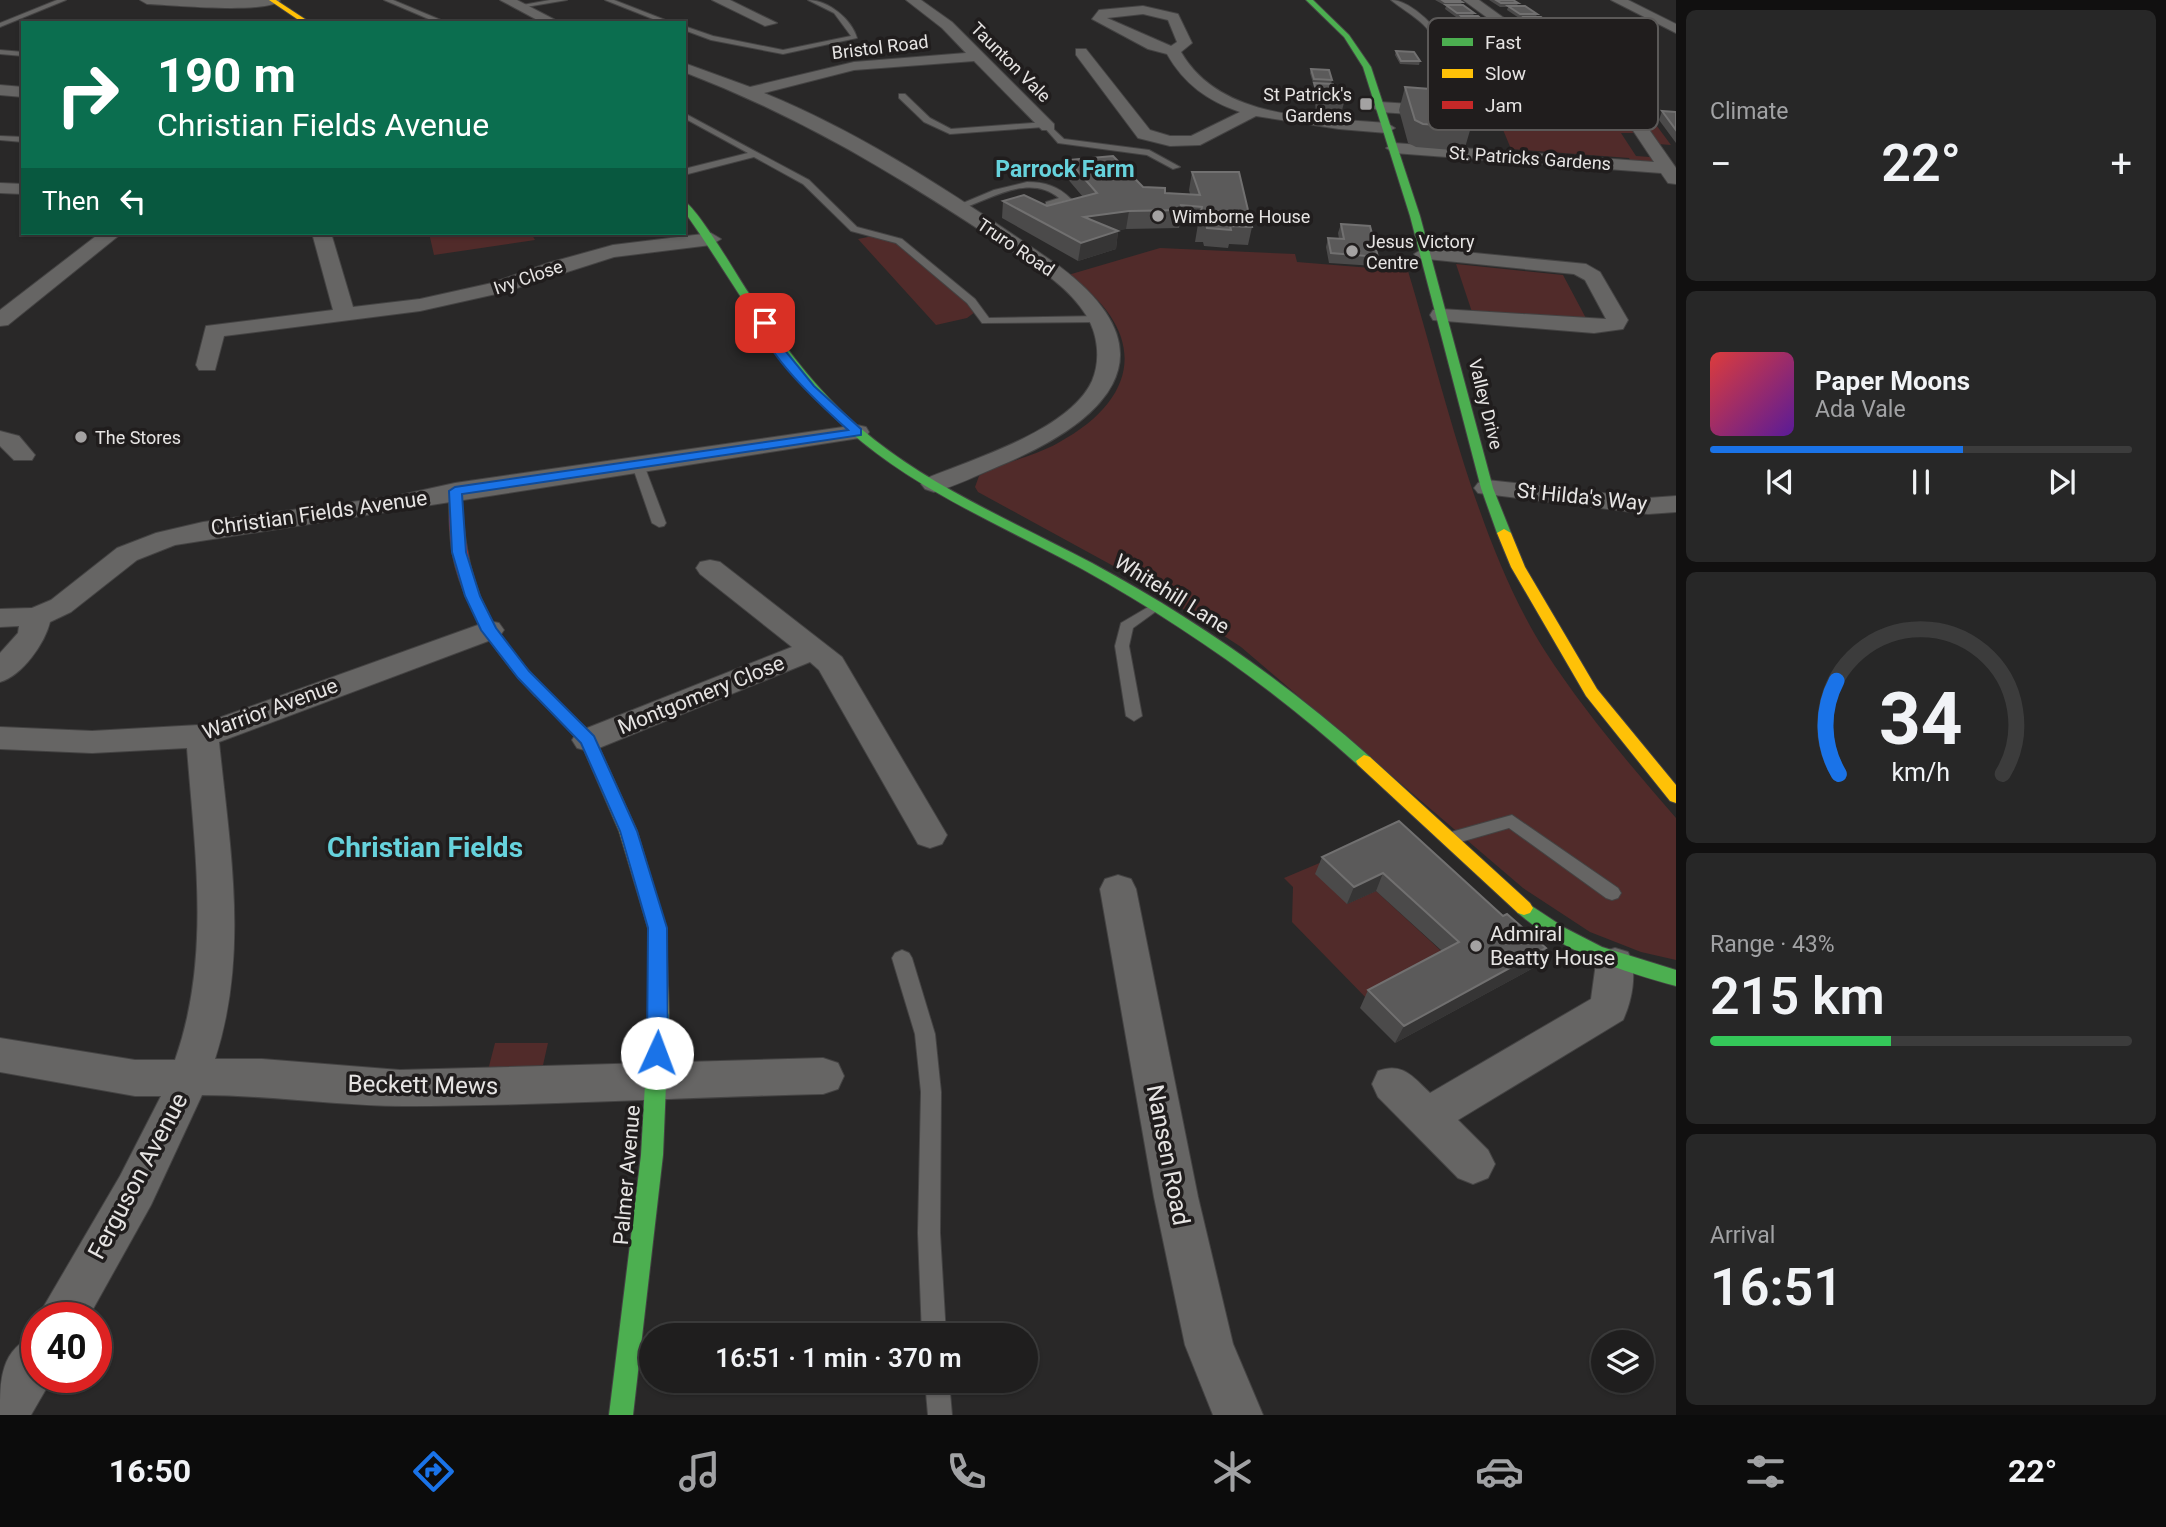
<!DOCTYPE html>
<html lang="en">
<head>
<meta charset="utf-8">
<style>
  :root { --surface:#1f1e1e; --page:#272727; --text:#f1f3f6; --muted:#a1a2a4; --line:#3c3c3c; --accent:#1a73e8 }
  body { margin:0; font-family:Roboto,sans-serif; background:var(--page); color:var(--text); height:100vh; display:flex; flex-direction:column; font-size:26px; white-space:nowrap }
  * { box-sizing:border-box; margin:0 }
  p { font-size:23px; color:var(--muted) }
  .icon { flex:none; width:38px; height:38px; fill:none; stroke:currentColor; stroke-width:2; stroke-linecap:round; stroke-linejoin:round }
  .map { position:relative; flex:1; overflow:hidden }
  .sheet { display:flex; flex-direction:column; gap:10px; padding:10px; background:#111010; width:490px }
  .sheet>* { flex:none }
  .banner { position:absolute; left:21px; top:21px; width:665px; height:214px; border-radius:0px; box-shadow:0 2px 5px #0004,0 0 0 2px var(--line); background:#0b6e4f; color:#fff; overflow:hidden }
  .controls { position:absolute; left:1591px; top:1330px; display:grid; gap:14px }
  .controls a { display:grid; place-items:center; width:63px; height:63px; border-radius:50%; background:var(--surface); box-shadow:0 2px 5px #0004,0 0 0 2px var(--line); font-size:35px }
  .speed { position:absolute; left:21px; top:1302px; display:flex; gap:14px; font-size:35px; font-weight:700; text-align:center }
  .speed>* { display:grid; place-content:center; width:91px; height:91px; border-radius:50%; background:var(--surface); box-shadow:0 2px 5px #0004,0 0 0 2px var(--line); line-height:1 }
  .speed .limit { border:10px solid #d22; background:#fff; color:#111 }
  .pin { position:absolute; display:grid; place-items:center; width:60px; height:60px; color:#fff; margin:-30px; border-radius:14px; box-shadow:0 4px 10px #0006 }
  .me { position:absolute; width:77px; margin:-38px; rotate:2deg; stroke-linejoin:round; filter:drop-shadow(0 0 5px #0008) }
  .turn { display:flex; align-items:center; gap:24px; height:147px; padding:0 21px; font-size:32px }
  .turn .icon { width:91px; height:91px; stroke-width:2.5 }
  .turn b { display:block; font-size:49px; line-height:60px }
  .then { display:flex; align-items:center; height:66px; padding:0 21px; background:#0003; gap:14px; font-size:26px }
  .big { font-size:52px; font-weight:600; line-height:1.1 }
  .sheet .tile { flex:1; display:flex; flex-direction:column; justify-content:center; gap:10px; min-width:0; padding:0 24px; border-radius:10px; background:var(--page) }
  .sheet .dial { align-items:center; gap:0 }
  .dial svg { height:182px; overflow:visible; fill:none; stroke:var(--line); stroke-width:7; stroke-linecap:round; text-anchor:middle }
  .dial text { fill:var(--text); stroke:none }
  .song { display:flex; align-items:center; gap:21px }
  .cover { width:84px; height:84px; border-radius:10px; background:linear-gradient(135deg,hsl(0 70% 55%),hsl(270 70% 35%)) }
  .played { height:7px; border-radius:4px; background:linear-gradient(90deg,var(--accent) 60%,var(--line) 60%) }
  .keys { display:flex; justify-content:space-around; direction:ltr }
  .heat { display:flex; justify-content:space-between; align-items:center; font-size:38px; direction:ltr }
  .charge { height:10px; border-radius:5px; background:linear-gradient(90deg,#34c759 43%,var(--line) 0) }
  .trip { position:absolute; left:639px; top:1323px; width:399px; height:70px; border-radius:35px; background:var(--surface); box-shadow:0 2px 5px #0004,0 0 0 2px var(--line); font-weight:600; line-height:70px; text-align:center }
  .dock { display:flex; height:112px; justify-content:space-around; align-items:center; background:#0c0c0c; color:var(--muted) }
  .dock .icon { width:49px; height:49px }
  .dock .active { color:var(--accent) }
  .dock b { font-size:32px; color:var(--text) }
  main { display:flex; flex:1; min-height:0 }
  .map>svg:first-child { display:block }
</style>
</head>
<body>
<main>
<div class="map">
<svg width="1676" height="1415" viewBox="0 0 1676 1415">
  <rect width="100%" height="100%" fill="#292828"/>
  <path fill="#512b2a" d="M1618,92L1636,93L1651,113L1633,111L1643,120H1648V114L1671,145L1658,144Z
    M1542,119L1544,123L1630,129L1634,133H1621L1636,156L1650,157L1654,162L1632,163L1629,158L1511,149L1499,120L1529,122Z
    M429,233H531L535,240L434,255Z
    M873,236L897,243L970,303L975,312L967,318L936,325L858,239Z
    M1160,248L1295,254L1297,262L1408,271C1444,390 1478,546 1545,651C1583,710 1630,765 1676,818V960L1641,952L1590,932L1523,888L1241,647L1139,580L978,492L975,487L979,476C1003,462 1033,457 1058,443C1143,397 1147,330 1068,275Z
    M1456,264L1563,275L1588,322L1472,312Z
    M1386,835L1347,904L1376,891L1451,960L1370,1002L1292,922L1293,887L1284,878Z
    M495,1043H548L541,1074H487Z"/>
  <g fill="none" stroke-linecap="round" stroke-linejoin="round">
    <g stroke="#444343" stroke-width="2">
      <path id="lane" d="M57,0H66L0,27V23Z
        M384,0H393L448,23H438Z
        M550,0H567L520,8L517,6Z
        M605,0H614L673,23H663Z
        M808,0C829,0 852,20 857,38L783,54L711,40L684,30V26L713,36L783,50L851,36L834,13Z
        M1391,0C1411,0 1446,32 1444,54L1437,52C1435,25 1409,15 1391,0Z
        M0,50L23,52V56L0,54Z
        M899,94H905L930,118L951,129L1046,122L1064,139L1149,150L1180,167L1173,169L1147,155L1058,143L1044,127L950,134L924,122L899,98Z
        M684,113L809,180L857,227L902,239L975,299L989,318L1100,316L1105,319L1100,322L982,323L967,303L896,243L851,231L803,184L754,157L684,175V169L748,153L684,118Z
        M0,136L23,137V142L0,140Z
        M1027,182C1045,182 1058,186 1071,199L1046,206V202L1059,198C1029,173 991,199 959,210L951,208L994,190Z
        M638,461L644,465L666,523L664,526L659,527L652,523L632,465Z
        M1155,603L1162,607L1133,628L1129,646L1142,716L1134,721L1126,716L1115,646L1121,623Z
        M1512,815L1618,888L1621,893L1618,898L1612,900L1606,898L1509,828L1450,845L1444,844L1441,839L1444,834Z
        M902,950L909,953L912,958L935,1034L941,1092L940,1233L946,1335H922L918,1233L921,1092L915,1034L892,958L895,953Z
        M925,1381H949L952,1415H928Z"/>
    </g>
    <g stroke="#444343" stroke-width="2">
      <path id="street" d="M140,0H279L280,1C263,14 172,5 147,4Z
        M500,0H517L561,23H543Z
        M712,0H730L777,23L765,26Z
        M906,0H921L952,22L1054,124V130H1042L974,61L854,70L764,93C869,136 966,202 1059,266C1178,355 1104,423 999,466C978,475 956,486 934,492L925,489L921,484L925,479C972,459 1069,431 1092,381C1101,360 1098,334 1086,315C1065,281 1024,260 992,238C890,171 799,116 684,72V63L750,87L854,62L966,53L942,28Z
        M1463,0H1479L1526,34L1514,37Z
        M1611,0H1628L1676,24V33Z
        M1143,6L1178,14L1192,43L1181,52C1221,121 1317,117 1387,123L1395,128L1387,133L1339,129L1256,116L1200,145L1170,146L1138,138L1076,55V49H1086L1150,130L1170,136H1191L1240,112C1208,101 1184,84 1167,54L1148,49L1092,19L1099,10ZM1143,14L1168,20L1177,42L1171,46L1107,18Z
        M1610,79L1615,81L1676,168V184L1668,183L1661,173L1394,153L1386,148L1394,143L1654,162L1632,129L1380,112L1372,107L1380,102L1625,118L1602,84Z
        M0,85L23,87V97L0,95Z
        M0,183L23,184V194L0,193Z
        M100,233H122L8,325L0,326V310Z
        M312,233H331L353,307L420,299L492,283L548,263L613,245L711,233L721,239L711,245L614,257L505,292L420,311L224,336L215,370H199L196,365L206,326L333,310Z
        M1424,248L1586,264L1600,272L1628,320L1623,329L1594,333L1433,320L1430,315L1433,310L1441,309L1606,319L1585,280L1574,274L1417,258L1414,254Z
        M857,425L866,427L869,432L866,437L175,545L137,560L71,612L50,622C45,643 22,676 0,682V653L18,633L19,626L0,627V609L32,608L51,600L117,548L156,533L203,522L396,496L455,483Z
        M0,431L19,436L35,455L32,460H14L0,446Z
        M1487,480L1648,498L1676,496V512L1648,514L1478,493L1474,488L1478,483Z
        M710,560L720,562L842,657L947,835L942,844L930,848L918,844L819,670L810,662L599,748L588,751L577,748L572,740L577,732L792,647L700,574L696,568L700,562Z
        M489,621L499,623L504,630L499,637L219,742C230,849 249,954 215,1059H262L400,1070L823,1058L838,1063L844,1076L838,1089L823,1094C683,1097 544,1106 404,1106C337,1106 270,1095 202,1095L151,1205L88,1318H37L120,1176L161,1096H135L0,1072V1038L135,1060H175C211,958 195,853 187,748L92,753L0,749V727L92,731L199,725Z
        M1118,875L1131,879L1136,889L1198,1197L1233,1344L1263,1415H1213L1185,1345L1154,1197L1100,889L1105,879Z
        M1615,948L1628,952C1638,971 1632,1001 1623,1020L1458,1120L1488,1150L1495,1164L1488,1178L1473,1184L1458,1178L1378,1097L1372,1084L1378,1071C1403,1062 1413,1077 1430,1093L1591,999L1596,963L1602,952Z
        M37,1334V1377H53L31,1415H0C0,1379 0,1349 37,1334Z"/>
    </g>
    <g stroke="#444343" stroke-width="2">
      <path id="fast" d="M1306,0H1313L1349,35L1371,67L1420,216L1493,488L1511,533L1509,536L1504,537L1497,533L1481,488L1410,216L1363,67L1344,37Z
        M684,201C699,210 736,274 748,292C780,341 814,388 859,427C927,486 1013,521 1092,563C1192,617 1285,681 1370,757L1372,761L1370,765H1358C1274,689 1181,624 1082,569C1003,526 917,491 849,431C779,369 737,286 684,211Z
        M1524,901L1565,928L1602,947L1676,970V986C1618,970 1564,952 1518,913L1515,908L1518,903Z
        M659,1005L666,1007L669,1013L663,1155L633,1415H609L641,1155L649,1013L652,1007Z"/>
    </g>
    <g stroke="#444343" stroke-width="2">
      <path id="slow" d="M269,0H276L311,23H303Z
        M1504,529L1511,533L1525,567L1597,689L1676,785V803L1670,801L1586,696L1511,567L1497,533Z
        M540,687L545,688L594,736L637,831L666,928L669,1013L666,1019L659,1021L652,1019L649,1013L648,928L619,831L581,743L532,692Z
        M1364,755L1370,757L1530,903L1533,908L1530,913L1524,915L1518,913L1358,765L1356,761Z"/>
    </g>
    <g stroke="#444343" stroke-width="2">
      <path id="jam" d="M455,487L461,491C466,581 482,623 545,688L548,692L545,696H535C496,655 462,607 452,551C449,531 449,511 449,491Z"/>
    </g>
    <use href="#lane" fill="#666564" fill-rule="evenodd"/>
    <use href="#street" fill="#666564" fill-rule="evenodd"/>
    <use href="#fast" fill="#4caf50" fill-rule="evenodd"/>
    <use href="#slow" fill="#ffc107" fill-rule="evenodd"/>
    <use href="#jam" fill="#c62828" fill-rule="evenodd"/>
  </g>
  <path fill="#4b4a4a" d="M1435,0H1459L1462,2L1461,5L1474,13L1473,16L1488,25L1487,29H1479L1488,37L1487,41H1470L1458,32L1460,28H1468L1460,20L1461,17H1456L1445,9L1446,6Z
    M1489,0H1513L1518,3L1517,6L1537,14L1536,17L1552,26L1551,28L1580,37L1579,41H1566L1575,48L1574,51H1555L1543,42L1544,38H1557L1549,32L1550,30H1534L1523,21L1524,18H1519L1507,10L1508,7H1500Z
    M1489,38L1519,47L1517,51H1498L1488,42Z
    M1396,51L1420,61L1419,65L1400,64L1395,55Z
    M1311,69L1332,80L1331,84L1313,83L1310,73Z
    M1314,83L1335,92L1345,99L1341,114L1316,115L1315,101L1316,97L1314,87Z
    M1405,87L1471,127L1464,151L1416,147L1408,143L1399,110Z
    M1662,111L1676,112V143L1659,120Z
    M1068,160L1143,187L1165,193L1190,194L1189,190L1192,172L1252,227L1248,245L1229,244L1228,248L1204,246L1203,242H1195L1198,224L1180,223L1179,228L1126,229L1116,230L1118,231L1116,249L1078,261L1002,218L1003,201L1047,206L1083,197L1066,177Z
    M1341,224L1378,257L1375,266L1329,263L1326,247L1328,238L1339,239L1338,233Z
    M1399,821L1503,916L1546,948L1537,966L1395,1043L1360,1008L1368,990L1442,951L1376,891L1347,904L1315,874L1322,857Z"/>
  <path fill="#363535" d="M1129,211L1126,229L1082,235L1084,217Z
    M1118,231L1116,249L1078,261L1081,243Z
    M1383,873L1376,891L1347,904L1354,887Z
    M1546,948L1537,966L1395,1043L1404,1026Z"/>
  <path fill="#5b5a5a" stroke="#717070" stroke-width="2" d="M1442,0H1459L1462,2H1445Z
    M1496,0H1513L1518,3H1501Z
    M1446,5H1463L1474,13H1457Z
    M1508,6H1525L1537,14H1520Z
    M1461,16H1478L1488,25H1470Z
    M1524,17H1541L1552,26H1535Z
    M1396,51L1414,52L1420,61H1401Z
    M1311,69L1329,70L1332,80L1314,79Z
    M1314,83L1333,84L1335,92L1319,91V94H1317Z
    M1405,87L1456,91L1471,127L1423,124L1415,120Z
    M1319,91L1344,93L1345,99L1320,100Z
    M1662,111L1676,112V130Z
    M1113,156L1143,187L1165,188V193L1200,195L1192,172H1239L1252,227L1230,226L1231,230L1207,228L1206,224H1198L1202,207L1181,205L1182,210L1129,211L1084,217L1118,231L1081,243L1003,201L1024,195L1047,206L1097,193L1068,160Z
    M1341,224L1370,226L1378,257L1331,253L1328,238L1344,239Z
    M1399,821L1503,916L1507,914L1546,948L1404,1026L1368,990L1459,942L1383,873L1354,887L1322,857Z"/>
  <path fill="#1a73e8" stroke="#114b97" stroke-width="2" d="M761,320H768L783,348L814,386L861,429V435L462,494L466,552L480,596L496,628L529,671L594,736L637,831L667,928L668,1053L665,1059L657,1062L650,1059L647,1053L648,928L620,831L581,743L518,678L481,630L465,596L452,552L449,491L455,487L848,430C826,410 758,349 761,320Z"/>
  <g fill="#a4a2a2" stroke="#201d1d" stroke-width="2.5">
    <rect x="1359" y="97" width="14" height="14" rx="3.5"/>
    <circle cx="1158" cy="216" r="7"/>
    <circle cx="1352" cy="251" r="7"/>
    <circle cx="81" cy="437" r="7"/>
    <circle cx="1476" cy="946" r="7"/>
  </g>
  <g text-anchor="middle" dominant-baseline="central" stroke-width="7" stroke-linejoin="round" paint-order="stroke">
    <g font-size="18" fill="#e6e4e3" stroke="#201d1d">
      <text transform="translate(880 47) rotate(-7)">Bristol Road</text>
      <text transform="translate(1011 62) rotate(45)">Taunton Vale</text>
      <text transform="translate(1530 158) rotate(4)">St. Patricks Gardens</text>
      <text transform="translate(1016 247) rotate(34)">Truro Road</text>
      <text transform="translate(528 277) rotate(-19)">Ivy Close</text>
      <text transform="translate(1486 404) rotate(76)">Valley Drive</text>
    </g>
    <g font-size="18" fill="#e6e4e3" stroke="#201d1d" text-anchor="start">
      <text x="1352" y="94" text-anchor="end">St Patrick's<tspan x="1352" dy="21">Gardens</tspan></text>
      <text x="1172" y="216">Wimborne House</text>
      <text x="1366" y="241">Jesus Victory<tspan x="1366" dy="21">Centre</tspan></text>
      <text x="95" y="437">The Stores</text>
    </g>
    <g font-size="21" fill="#e6e4e3" stroke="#201d1d">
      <text transform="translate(1582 497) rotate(6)">St Hilda's Way</text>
      <text transform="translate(319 513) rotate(-8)">Christian Fields Avenue</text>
      <text transform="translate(1172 594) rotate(32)">Whitehill Lane</text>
      <text transform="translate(701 695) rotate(-22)">Montgomery Close</text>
      <text transform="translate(270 709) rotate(-20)">Warrior Avenue</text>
      <text transform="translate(627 1175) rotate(-85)">Palmer Avenue</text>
    </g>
    <g font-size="21" fill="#e6e4e3" stroke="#201d1d" text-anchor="start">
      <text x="1490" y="934">Admiral<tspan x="1490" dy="24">Beatty House</tspan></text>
    </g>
    <g font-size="23" font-weight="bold" fill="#66d2dc" stroke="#201d1d">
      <text x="1065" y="169">Parrock Farm</text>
    </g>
    <g font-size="24" fill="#e6e4e3" stroke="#201d1d">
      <text transform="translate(423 1085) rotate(1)">Beckett Mews</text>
      <text transform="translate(1168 1155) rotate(79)">Nansen Road</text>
      <text transform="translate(138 1176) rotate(-62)">Ferguson Avenue</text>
    </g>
    <g font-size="28" font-weight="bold" fill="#66d2dc" stroke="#201d1d">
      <text x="425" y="847">Christian Fields</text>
    </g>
  </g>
  <rect x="1428" y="18" width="230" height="112" rx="10" fill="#201d1d" stroke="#5b5958" stroke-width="2"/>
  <rect x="1442" y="38" width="31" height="8" fill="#4caf50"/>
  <rect x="1442" y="69" width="31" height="9" fill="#ffc107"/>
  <rect x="1442" y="101" width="31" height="8" fill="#c62828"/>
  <g font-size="19" fill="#e6e4e3">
    <text x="1485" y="49">Fast</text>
    <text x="1485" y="80">Slow</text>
    <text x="1485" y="112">Jam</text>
  </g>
</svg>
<div class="controls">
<a><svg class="icon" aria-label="layers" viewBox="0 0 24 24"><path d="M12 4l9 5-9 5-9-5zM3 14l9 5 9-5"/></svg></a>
</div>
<div class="speed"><div class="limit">40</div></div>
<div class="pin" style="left:765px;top:323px;background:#d93025"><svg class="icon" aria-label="arrive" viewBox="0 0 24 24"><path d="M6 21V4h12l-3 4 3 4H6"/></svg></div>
<svg class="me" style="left:657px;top:1053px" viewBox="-20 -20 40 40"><circle r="19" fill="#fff"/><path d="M0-13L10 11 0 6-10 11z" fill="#1a73e8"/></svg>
<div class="trip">16:51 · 1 min · 370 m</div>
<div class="banner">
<div class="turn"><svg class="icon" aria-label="right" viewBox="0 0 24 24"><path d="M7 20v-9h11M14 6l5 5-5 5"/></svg><div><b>190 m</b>Christian Fields Avenue</div></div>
<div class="then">Then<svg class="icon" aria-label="left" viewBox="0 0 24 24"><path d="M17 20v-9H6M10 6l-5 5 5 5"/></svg></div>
</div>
</div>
<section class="sheet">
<div class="tile"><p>Climate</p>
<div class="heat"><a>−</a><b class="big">22°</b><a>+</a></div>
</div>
<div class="tile">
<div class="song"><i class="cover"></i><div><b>Paper Moons</b><p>Ada Vale</p></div></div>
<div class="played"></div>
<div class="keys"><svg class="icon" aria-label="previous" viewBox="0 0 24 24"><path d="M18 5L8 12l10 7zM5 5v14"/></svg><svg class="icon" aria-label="pause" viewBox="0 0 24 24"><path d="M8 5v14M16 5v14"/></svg><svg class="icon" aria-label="next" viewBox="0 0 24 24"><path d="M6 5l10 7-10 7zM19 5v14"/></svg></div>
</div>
<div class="tile dial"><svg viewBox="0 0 100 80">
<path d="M14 69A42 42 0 1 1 86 69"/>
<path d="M14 69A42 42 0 0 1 13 28" stroke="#1a73e8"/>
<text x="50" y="56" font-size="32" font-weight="700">34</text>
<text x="50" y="72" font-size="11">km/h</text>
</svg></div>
<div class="tile"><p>Range · 43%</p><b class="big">215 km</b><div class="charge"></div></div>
<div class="tile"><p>Arrival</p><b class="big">16:51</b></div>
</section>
</main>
<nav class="dock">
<b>16:50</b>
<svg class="icon active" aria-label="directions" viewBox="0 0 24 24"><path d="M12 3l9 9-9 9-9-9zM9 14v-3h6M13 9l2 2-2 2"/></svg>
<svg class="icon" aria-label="music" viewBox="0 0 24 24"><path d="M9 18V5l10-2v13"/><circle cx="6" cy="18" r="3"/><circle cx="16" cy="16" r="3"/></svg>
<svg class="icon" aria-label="phone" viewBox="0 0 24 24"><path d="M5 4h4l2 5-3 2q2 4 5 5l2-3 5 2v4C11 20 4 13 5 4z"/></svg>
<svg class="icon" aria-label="climate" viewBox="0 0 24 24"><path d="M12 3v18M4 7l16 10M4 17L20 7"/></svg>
<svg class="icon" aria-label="car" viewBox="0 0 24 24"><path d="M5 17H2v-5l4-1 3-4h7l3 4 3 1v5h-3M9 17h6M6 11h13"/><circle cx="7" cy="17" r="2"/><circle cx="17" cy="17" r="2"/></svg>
<svg class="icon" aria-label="filters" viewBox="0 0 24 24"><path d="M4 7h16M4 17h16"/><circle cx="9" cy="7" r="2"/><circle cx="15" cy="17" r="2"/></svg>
<b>22°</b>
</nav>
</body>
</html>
